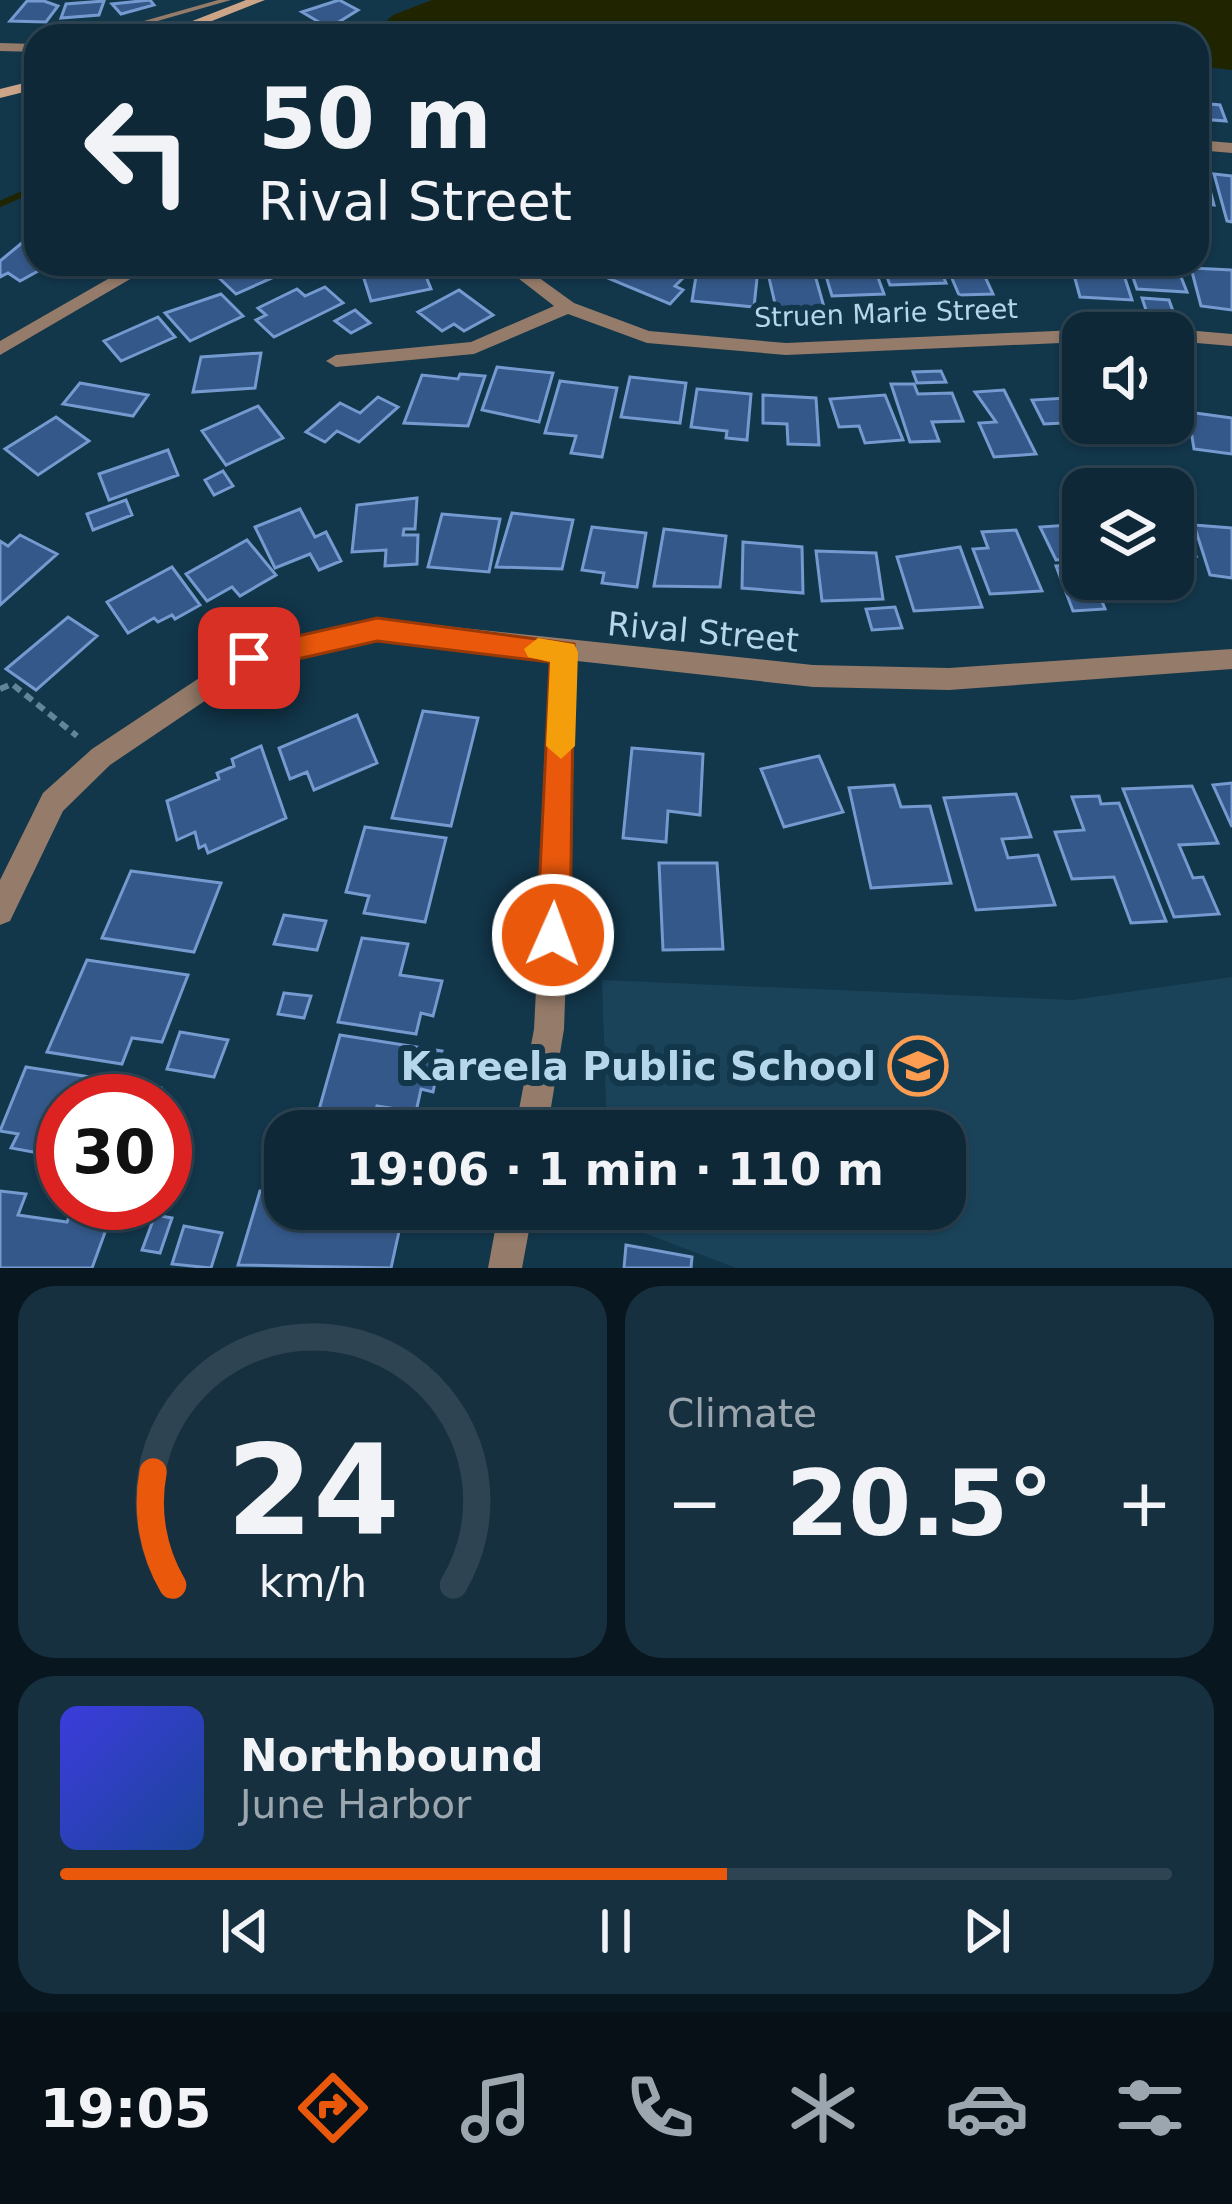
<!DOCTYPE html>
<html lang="en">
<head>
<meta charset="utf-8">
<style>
  :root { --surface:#0e2838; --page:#173040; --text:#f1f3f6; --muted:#9ba6ae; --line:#2e4453; --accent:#ea580c }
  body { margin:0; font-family:"DejaVu Sans",sans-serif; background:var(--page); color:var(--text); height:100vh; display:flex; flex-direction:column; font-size:45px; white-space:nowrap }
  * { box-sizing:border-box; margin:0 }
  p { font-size:39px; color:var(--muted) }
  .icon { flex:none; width:66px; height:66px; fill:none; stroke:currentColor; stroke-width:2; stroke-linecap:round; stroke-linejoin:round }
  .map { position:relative; height:1268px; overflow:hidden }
  .drawer { display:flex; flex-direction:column; gap:18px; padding:18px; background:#08161f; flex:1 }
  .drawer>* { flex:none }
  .guide { position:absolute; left:24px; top:24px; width:1185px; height:252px; border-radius:36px; box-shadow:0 3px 9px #0004,0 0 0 3px var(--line); background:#0e2838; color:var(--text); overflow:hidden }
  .fabs { position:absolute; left:1062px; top:312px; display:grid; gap:24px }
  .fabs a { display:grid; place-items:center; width:132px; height:132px; border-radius:24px; background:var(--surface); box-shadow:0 3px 9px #0004,0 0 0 3px var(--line); font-size:60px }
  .speed { position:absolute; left:36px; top:1074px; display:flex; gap:24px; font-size:60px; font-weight:700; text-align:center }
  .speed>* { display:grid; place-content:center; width:156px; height:156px; border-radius:50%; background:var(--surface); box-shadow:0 3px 9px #0004,0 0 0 3px var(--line); line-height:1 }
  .speed .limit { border:18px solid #d22; background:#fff; color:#111 }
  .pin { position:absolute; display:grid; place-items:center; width:102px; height:102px; color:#fff; margin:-51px; border-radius:24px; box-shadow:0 6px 18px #0006 }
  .me { position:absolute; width:132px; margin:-66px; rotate:2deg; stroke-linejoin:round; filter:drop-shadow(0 0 9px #0008) }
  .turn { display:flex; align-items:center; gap:42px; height:252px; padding:0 36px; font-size:54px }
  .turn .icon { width:156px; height:156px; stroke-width:2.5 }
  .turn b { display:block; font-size:84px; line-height:102px }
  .big { font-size:90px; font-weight:700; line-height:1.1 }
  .drawer .tile { flex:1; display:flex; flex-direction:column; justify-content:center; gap:18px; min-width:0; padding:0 42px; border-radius:36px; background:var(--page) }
  .drawer .dial { align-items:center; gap:0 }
  .dial svg { height:312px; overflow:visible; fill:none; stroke:var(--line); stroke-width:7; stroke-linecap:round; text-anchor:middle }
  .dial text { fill:var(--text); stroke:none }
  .song { display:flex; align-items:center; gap:36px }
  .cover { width:144px; height:144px; border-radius:18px; background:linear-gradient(135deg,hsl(240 70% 55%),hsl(220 70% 35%)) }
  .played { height:12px; border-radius:6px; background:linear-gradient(90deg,var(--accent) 60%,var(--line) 60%) }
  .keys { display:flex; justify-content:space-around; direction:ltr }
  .heat { display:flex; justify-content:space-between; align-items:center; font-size:66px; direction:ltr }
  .drawer .tiles { flex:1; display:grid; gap:18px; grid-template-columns:1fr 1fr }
  .tile:last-child { grid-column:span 2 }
  .trip { position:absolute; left:264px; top:1110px; width:702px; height:120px; border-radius:36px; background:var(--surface); box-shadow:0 3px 9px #0004,0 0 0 3px var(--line); font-weight:700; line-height:120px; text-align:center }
  .dock { display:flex; height:192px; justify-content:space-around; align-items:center; background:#061016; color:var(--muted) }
  .dock .icon { width:84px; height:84px }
  .dock .on { color:var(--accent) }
  .dock b { font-size:54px; color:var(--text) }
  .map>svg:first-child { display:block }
</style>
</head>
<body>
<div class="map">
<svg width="1232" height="1268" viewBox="0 0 1232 1268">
  <rect width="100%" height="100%" fill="#12364a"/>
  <path fill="#1a435a" d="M1232,977V1268H736L610,1220L609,1209H945V1131H607L602,980L1072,1000Z"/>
  <path fill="#202500" d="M432,0H1232V70L1197,66V36H371L393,15Z"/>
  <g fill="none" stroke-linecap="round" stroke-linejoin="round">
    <path stroke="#202500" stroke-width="6" d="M0,204L36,188"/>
  </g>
  <path fill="#345889" stroke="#749ad0" stroke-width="3" d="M150,0L154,5L121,14L112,4Z
    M339,0L358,10L329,28L302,12Z
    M27,1H44L58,6L46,22L10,21Z
    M104,1L99,15L61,18L66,4Z
    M1197,86H1204L1211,104L1220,105L1226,121L1201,119Z
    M1214,174L1232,176V222L1227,221Z
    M1197,178L1207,179L1214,205L1197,203Z
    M23,242L36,248V264H51L20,281L8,273L0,277V261Z
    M244,264H282L276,267L283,273L236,294L217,276Z
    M421,264L431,289L371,301L360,266Z
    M631,264H663L687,274L675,286L683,290L670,304L610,279Z
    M698,264L758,269L754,307L692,301Z
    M873,264L884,294L832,296L823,266Z
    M882,264H938L946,283L890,285Z
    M1071,264L1121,266L1132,300L1080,297Z
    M1139,264H1167L1170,271L1179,272L1187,292L1137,289L1130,269H1141Z
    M813,268L824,307L776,308L767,269Z
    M981,268L993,294L959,295L948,269Z
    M1191,268L1232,270V310L1201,306Z
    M325,287L343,303L274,337L256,320L266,315L258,308L297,289L305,296Z
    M459,290L493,315L464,331L454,324L442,331L418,312Z
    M221,294L243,316L190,341L165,313Z
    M1142,298L1169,300L1175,317L1148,316Z
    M355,310L370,323L351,333L335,321Z
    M158,317L175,337L121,361L104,341Z
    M261,353L255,388L193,392L201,357Z
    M497,367L553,373L539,422L482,410Z
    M941,371L946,382L917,383L913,372Z
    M460,374L485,376L468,426L404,423L422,375L458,379Z
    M630,377L686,383L680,423L621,417Z
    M560,381L617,388L602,457L571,453L576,436L545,433Z
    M80,383L148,395L133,416L63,404Z
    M891,384H914L918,394L952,393L963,421L932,422L939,441L910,442Z
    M697,389L751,394L747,440L726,438L727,431L691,427Z
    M1004,390L1036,454L994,457L979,423L996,422L975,392Z
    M763,395L816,398L819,445L788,444L787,424L763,423Z
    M885,395L903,440L865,443L859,426L839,427L830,399Z
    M378,397L398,407L359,442L337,431L325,442L306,432L340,403L360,413Z
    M1083,397V422L1044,424L1032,400Z
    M258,406L283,438L226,465L202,431Z
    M1188,412L1232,418V454L1194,449Z
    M56,417L89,441L38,475L5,449Z
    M168,450L178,475L109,500L99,474Z
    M223,471L233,486L214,495L205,480Z
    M417,498L415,529H404L403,535H418L417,564L385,566L386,550L352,552L357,505Z
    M126,500L132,515L93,530L87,514Z
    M300,509L315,537L326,532L341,561L319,570L310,554L275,568L255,527Z
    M1173,512L1196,556L1173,557Z
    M512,513L573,520L562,569L496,567Z
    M442,514L500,519L489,572L428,567Z
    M1083,524V558L1056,560L1040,527Z
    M1194,525L1232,528V578L1210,575Z
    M592,527L646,533L637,587L602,583L604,573L582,570Z
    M664,529L726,536L720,587L654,586Z
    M1016,530L1042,591L990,594L973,549L988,548L982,532Z
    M20,535L57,554L0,605V541L8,546Z
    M247,540L276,575L240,596L232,587L207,601L186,574Z
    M743,542L802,547L803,593L742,588Z
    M960,547L982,607L914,611L897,557Z
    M816,551L876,553L883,599L822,601Z
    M1083,565V579H1093L1105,609L1073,611L1056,566Z
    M172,567L200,605L175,619L172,615L158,622L154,618L128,633L107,602Z
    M1138,579H1170L1175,588L1143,590Z
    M895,607L902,628L872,630L866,609Z
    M68,617L97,636L36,690L6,669Z
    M423,711L478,718L451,826L392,818Z
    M357,715L377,763L314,790L307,772L290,779L279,748Z
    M261,746L286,818L208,853L205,845L199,848L195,832L177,840L167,801L219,779L217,773L234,766L232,759Z
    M632,748L703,754L700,815L668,811L666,842L623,838Z
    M819,756L843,812L784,827L761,769Z
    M1232,783V827L1213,785Z
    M894,785L901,807L930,806L951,883L871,888L849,788Z
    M1192,786L1218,843L1179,845L1193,878L1203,877L1219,914L1174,917L1123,789Z
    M1016,794L1031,837L1002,839L1008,858L1038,855L1055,905L976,910L944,798Z
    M1099,796L1101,804L1119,803L1166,921L1131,923L1114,877L1072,879L1055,832L1084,830L1072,797Z
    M365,827L446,838L425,922L364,913L369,896L346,892Z
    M659,863H717L723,949L663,950Z
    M131,871L221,883L194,952L102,938Z
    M284,915L326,921L317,950L274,944Z
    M362,938L408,944L400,975L442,981L433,1016L421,1013L416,1034L338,1022Z
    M87,960L188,975L162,1042L132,1038L122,1064L47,1052Z
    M284,993L311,996L304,1018L278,1014Z
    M180,1032L228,1040L214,1077L167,1069Z
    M340,1035L442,1051L433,1092L421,1089L416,1112L377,1106L371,1131H313Z
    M26,1067L161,1088L156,1101H63V1154L49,1155L11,1148L18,1134L0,1131Z
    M0,1191L26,1194L18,1215L67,1222L72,1210L111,1216L92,1268H0Z
    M260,1191L285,1195V1209H404L391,1268L238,1265Z
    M155,1215L172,1218L160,1253L142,1250Z
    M184,1226L222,1233L211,1268L172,1264Z
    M626,1245L692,1257L691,1268H624Z"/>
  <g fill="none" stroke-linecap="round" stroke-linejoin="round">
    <path stroke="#63859a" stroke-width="6" stroke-dasharray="9 6" stroke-linecap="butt" d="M0,689L12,684L77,736"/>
    <path fill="#957b69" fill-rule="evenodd" d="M218,0H231L105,36H91Z"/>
    <path fill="#957b69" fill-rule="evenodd" d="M0,43L36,44V52L0,51Z
      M1197,140L1232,143V153L1197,150Z
      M134,264H156L0,355V341Z
      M500,264H520L574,303L649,331L786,343L1141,327L1150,333H1083V342L786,355L647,343L568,314L474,354L336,367L326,361L336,355L471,342L554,306Z
      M1173,329L1232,334V346L1173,341V333H1165Z
      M378,619L813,665L949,668L1232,649V669L949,690L813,687L577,661L564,1029L547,1131H515L534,1029L553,658L378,639L255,667L110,765L63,811L10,921L0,925V880L43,793L92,749L240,651Z
      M499,1209H533L522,1268H488Z"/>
    <path fill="#cca488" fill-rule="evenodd" d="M246,0H265L174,36H154Z
      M36,80V89L0,98V89Z"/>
  </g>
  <path fill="#ea580c" stroke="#983908" stroke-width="3" d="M377,618L574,644L570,935L565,947L553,952L541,947L537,935L550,662L377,641L249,670L235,658L249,647Z"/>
  <path fill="#f59e0b" d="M538,638L574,644L578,652L575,746L561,759L546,746L550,662L528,657L524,649Z"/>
  <defs>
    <g id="school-ring" transform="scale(3)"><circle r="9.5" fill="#12364a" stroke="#fc9d52" stroke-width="1.5"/><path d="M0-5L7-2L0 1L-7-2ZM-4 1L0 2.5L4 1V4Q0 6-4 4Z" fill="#fc9d52"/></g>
  </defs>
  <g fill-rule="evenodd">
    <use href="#school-ring" x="918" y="1066"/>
  </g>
  <g text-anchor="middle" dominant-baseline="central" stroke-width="12" stroke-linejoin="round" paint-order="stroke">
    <g font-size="27" fill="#b6d6ec" stroke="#12364a">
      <text transform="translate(886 313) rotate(-2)">Struen Marie Street</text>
    </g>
    <g font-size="33" fill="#b6d6ec" stroke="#12364a">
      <text transform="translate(703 632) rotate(5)">Rival Street</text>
    </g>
    <g font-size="39" font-weight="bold" fill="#b6d6ec" stroke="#12364a" text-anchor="end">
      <text x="876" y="1066">Kareela Public School</text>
    </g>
  </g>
</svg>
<div class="fabs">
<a><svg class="icon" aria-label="sound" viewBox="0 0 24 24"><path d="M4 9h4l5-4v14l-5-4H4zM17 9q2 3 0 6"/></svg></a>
<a><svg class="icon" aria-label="layers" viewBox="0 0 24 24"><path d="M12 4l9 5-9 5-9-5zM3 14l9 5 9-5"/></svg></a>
</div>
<div class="speed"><div class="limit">30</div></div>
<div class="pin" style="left:249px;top:658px;background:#d93025"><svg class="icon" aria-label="arrive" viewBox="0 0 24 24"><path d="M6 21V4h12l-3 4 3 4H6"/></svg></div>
<svg class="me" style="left:553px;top:935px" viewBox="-20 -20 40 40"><circle r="17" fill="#ea580c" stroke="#fff" stroke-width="3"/><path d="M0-11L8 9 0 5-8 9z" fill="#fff"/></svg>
<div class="trip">19:06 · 1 min · 110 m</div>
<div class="guide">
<div class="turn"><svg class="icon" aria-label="left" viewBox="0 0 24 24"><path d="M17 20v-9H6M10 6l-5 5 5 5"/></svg><div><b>50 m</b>Rival Street</div></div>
</div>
</div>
<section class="drawer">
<div class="tiles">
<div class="tile dial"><svg viewBox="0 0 100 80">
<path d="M14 69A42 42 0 1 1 86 69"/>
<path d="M14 69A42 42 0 0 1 9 40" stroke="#ea580c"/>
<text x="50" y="56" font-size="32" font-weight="700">24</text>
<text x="50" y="72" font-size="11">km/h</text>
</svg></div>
<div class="tile"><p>Climate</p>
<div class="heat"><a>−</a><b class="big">20.5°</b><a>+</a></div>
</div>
<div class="tile">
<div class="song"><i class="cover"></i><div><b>Northbound</b><p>June Harbor</p></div></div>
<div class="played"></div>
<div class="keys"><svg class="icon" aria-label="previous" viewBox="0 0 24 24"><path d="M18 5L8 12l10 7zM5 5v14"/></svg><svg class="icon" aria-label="pause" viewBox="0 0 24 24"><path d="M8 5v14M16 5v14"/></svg><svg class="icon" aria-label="next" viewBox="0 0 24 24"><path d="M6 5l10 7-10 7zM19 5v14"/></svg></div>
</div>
</div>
</section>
<nav class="dock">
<b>19:05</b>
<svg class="icon on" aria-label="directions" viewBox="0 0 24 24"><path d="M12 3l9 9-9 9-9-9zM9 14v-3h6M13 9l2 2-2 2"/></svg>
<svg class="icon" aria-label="music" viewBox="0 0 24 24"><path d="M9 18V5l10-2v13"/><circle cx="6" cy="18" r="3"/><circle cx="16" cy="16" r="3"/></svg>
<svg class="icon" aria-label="phone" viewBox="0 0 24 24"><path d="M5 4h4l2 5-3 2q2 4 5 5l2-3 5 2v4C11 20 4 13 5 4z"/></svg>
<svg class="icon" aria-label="climate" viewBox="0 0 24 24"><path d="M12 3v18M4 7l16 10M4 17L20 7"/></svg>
<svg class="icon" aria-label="car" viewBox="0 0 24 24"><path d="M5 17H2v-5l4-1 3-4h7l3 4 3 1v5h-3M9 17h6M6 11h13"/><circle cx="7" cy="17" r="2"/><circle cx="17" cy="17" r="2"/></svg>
<svg class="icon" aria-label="filters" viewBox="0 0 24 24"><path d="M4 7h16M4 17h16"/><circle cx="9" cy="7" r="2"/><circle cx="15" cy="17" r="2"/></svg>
</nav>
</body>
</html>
